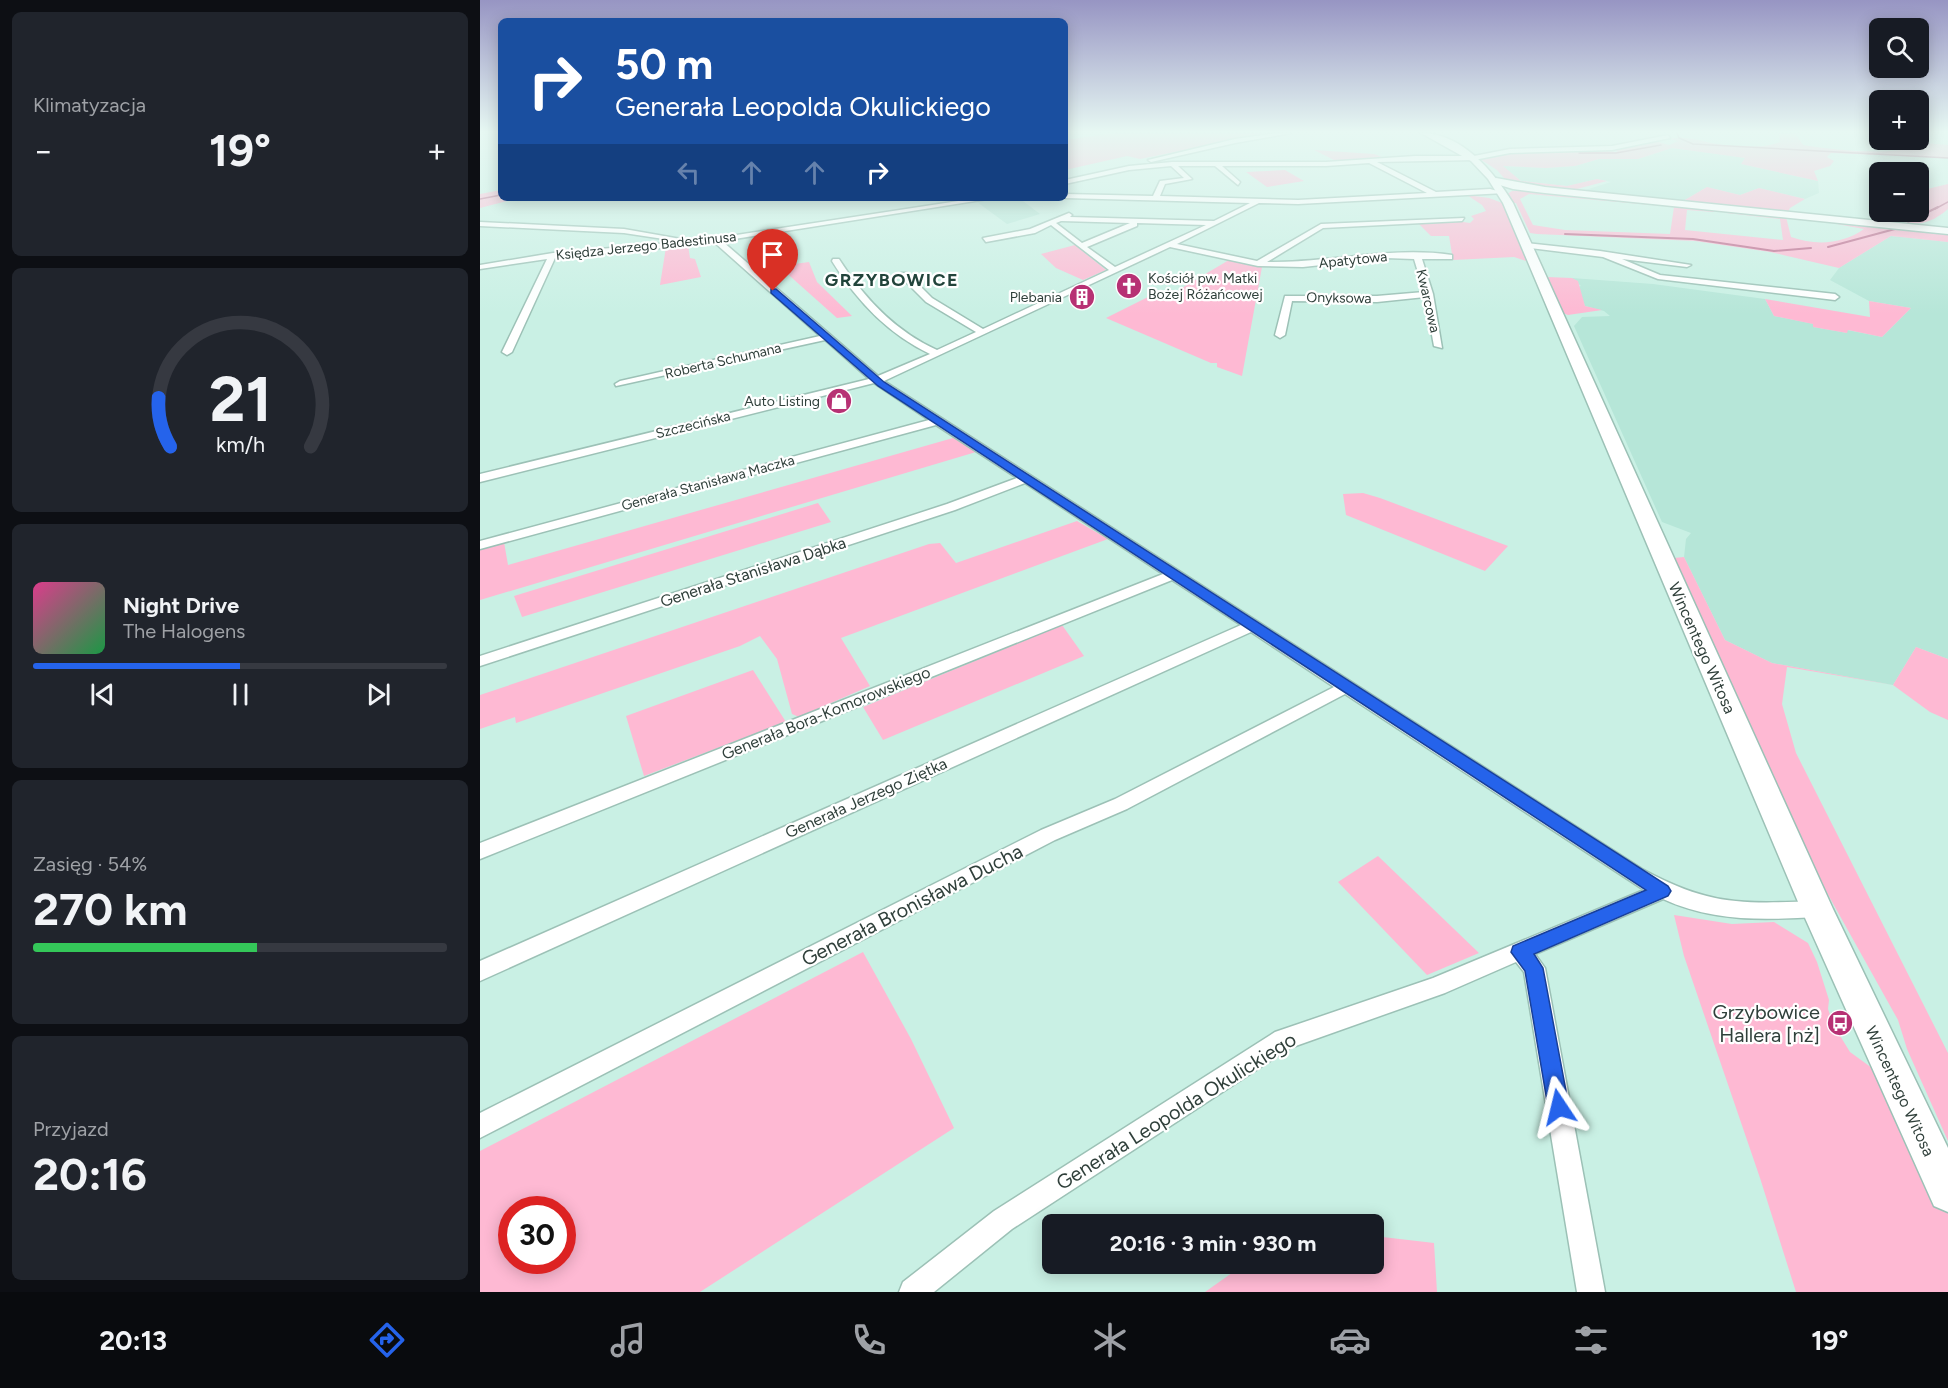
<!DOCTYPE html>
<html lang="pl">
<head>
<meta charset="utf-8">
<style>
  :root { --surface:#171b24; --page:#20242c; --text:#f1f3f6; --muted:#9ea1a6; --line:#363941; --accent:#2563eb }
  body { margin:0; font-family:Figtree,sans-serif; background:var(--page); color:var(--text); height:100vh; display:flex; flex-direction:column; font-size:22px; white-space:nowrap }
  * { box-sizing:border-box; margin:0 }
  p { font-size:20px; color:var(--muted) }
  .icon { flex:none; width:33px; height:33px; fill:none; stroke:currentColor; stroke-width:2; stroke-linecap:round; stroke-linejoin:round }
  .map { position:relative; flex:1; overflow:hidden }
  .panel { display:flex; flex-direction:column; gap:12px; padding:12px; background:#0d0f14; width:480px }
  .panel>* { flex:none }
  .top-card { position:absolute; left:18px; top:18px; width:570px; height:183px; border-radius:9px; box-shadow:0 3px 15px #0003; background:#1a4fa0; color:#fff; overflow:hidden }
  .buttons { position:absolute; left:1389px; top:18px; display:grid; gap:12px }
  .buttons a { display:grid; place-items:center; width:60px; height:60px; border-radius:9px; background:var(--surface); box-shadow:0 3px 15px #0003; font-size:30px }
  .speed { position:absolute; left:18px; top:1196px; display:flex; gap:12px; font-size:30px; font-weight:700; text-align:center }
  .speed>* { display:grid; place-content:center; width:78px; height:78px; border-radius:50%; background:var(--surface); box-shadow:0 3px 15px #0003; line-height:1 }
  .speed .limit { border:9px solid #d22; background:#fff; color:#111 }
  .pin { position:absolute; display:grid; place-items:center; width:51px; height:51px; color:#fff; margin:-62px -26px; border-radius:50% 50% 50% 0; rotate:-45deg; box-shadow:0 0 6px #0007 }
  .pin .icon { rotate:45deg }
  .me { position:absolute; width:66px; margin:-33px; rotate:350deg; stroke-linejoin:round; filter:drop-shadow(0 0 4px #0008) }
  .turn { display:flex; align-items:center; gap:21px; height:126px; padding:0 18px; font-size:27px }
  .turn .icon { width:78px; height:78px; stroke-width:2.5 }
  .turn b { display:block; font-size:42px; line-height:51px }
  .lanes { display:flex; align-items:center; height:57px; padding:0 18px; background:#0003; justify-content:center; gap:30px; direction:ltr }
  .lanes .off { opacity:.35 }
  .big { font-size:45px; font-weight:700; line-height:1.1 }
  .panel .tile { flex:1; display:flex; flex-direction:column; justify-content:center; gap:9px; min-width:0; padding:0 21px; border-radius:9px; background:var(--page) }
  .panel .dial { align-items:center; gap:0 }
  .dial svg { height:156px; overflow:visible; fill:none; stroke:var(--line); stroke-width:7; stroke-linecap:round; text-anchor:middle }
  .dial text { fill:var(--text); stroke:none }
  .song { display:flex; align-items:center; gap:18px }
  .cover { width:72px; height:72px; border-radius:9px; background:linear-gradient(135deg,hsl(330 70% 55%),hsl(140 70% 35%)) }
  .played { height:6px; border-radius:3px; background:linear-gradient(90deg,var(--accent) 50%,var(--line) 50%) }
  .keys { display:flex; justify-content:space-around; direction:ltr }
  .heat { display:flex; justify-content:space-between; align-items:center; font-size:33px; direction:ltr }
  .charge { height:9px; border-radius:4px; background:linear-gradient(90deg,#34c759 54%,var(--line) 0) }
  .trip { position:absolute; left:562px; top:1214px; width:342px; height:60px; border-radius:9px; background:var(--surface); box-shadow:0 3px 15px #0003; font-weight:700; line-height:60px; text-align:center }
  .tabs { display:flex; height:96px; justify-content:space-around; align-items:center; background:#090b0e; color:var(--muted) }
  .tabs .icon { width:42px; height:42px }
  .tabs .on { color:var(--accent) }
  .tabs b { font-size:27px; color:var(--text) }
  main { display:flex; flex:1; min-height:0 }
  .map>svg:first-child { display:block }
</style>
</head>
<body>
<main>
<section class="panel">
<div class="tile"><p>Klimatyzacja</p>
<div class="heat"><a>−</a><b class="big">19°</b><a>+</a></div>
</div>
<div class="tile dial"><svg viewBox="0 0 100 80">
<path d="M14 69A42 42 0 1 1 86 69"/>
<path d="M14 69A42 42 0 0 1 8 44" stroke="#2563eb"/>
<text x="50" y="56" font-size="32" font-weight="700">21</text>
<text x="50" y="72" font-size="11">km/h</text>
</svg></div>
<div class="tile">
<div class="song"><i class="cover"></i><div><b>Night Drive</b><p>The Halogens</p></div></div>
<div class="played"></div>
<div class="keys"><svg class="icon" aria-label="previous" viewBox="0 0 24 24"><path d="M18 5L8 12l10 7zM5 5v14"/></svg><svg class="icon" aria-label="pause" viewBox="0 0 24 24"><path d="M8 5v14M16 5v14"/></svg><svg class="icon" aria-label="next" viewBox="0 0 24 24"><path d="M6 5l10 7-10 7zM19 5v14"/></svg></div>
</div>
<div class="tile"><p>Zasięg · 54%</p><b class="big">270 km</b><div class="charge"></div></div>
<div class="tile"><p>Przyjazd</p><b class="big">20:16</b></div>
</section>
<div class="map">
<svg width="1468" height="1292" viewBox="0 0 1468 1292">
  <rect width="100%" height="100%" fill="#c9f0e4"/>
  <path fill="#b6e6d8" d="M1192,148L1266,158L1261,164L1338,181L1339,193L1325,199L1279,188L1260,195L1227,187L1203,201L1102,191L1131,182L1117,179L1088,186L1041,181L1022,166L1066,168L1095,166L1119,159H1158Z
    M520,198H539L560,214L527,224L497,202Z
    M1411,236L1468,242V659L1436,647L1413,685L1292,663L1245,640L1204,557L1206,539L1211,533L1182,522L1094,326L1102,317L1130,316L1124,311L1105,306L1098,287L1101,286L1092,278L1173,284L1285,299L1294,316L1334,324L1333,327L1367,333V330L1402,337L1431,308L1389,301L1350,280L1359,268Z"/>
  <path fill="#feb9d3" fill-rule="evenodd" d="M634,133H803L764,138L660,159L647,156L585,170V140Z
    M1299,133H1326L1316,134L1323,145C1362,151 1407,156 1447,145L1412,140L1468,145V158L1351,153L1347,157L1354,161L1350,166L1334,171L1338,181L1261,164L1265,158L1192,148L1158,159H1119L1095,166L1066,168L1023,166L1041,181L1087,186L1117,179L1127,181L1093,190L1022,181L1024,178L1017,170L1000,159L1020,153L1123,149L1139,153L1132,148L1175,141L1189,145L1198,141L1189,139C1206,135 1220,141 1237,144C1255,147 1283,149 1300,142Z
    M834,150L894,154L907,159L860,163Z
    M805,170L824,181L787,187L766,172Z
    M1468,184V209C1446,228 1433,224 1407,221L1418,212H1438L1439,195L1447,189Z
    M1227,187L1260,195L1279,188L1325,199L1310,208L1308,212L1203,201Z
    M21,190V198H39L0,208V194Z
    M1032,191H1058L1234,210V212L1207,210L1205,230L1303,240L1300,219L1246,213L1247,211L1306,217L1311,237C1336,246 1363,244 1384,229L1335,220L1468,234V242L1411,236L1359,268L1290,252L1215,241L1057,234L1050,233L1036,203H1031L1027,194ZM1049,194L1194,207L1190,234L1085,230L1053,225L1040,199Z
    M987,195L1009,198L1025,204L1049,262L1034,257L973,260L969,236H951L936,221L963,219L990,223L994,219L991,216L1006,211L1002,205Z
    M208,245L210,258L215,259L221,277L180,285L186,247Z
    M595,245L626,270L603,280L576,268L561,254Z
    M749,260L782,267L762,376L737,367V363H731L626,318L668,297L685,301L705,286Z
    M329,262L337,282L372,316L357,318L302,269L307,265Z
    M1067,277L1092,278L1098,281L1105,306L1122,310L1088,315L1080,312Z
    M1285,299L1390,317L1389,301L1431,308L1402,337L1368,330L1367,333L1333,327V324L1294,316Z
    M473,438L496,452L0,600V549L24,542L28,565Z
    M883,493L900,498L1028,546L1005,571L866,515L863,494Z
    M338,503L351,522L42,617L34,596Z
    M597,521L628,539L361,638L390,686L319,717L312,714L297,659L280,636L260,646L36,723L35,717L0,729V695L449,544L460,543L476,563Z
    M1204,557L1245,640L1292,663L1413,685L1436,647L1468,659V720L1450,712L1413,685L1307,667L1302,704L1316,753L1468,1053V1141L1427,1049L1418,1020L1331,864L1194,558Z
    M582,625L604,656L403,740L383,707Z
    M273,670L306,722L164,776L146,716Z
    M898,856L999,953L947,975L858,882Z
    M1194,915L1252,924L1294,922L1328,943L1337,962L1349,1000L1348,1009L1354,1026L1370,1052L1392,1068L1468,1214V1292H1316L1280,1178L1204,956Z
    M383,952L431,1039L474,1128L220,1292H0V1151ZM32,1209H82V1260H32Z
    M894,1236L954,1243L957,1292H725L766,1263H894Z"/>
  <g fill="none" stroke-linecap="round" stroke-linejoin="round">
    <path stroke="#bf678c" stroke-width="1.5" d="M1197,133L1199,138L1213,144L1468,158
      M1099,153H1136L1181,145
      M0,199L21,195
      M1455,209L1468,202"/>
    <path stroke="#bf678c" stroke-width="2" d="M1428,222L1458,207
      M1085,234L1213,239L1294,251L1331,248
      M1348,247L1415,229"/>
    <g stroke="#9cc1b6" stroke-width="3">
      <path id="street" d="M797,133H811L755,143L671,162L668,160L755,139Z
        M1188,135L1190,138L1132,150L1030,153L994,160L897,162L956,192L1010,189L1025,193L818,204L779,203L697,244L777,261L841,224L984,218L982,221L843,228L787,262C848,263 911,246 972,255V259H942L953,294L962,348L954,346L945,297L897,302L812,301L805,335L800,338L795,335L805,296H897L944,292L934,259L906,258L823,267L778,266L690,247L404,381L1162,869C1229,906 1263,904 1337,901L1344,903L1347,909L1344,915L1337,917C1283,920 1233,922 1183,899L1055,954L1065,968L1125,1292H1097L1044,972L1036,962L965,993L810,1048L532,1229L454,1292H419L423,1282L514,1211L795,1032L953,978L1164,890L865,694L647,809L575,840L0,1138V1113L561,830L635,799L854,687L771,632L0,981V961L761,625L692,580L0,859V843L683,574L545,483L475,510L0,666V656L467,504L537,478L456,425L0,549V541L449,420L394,383L0,482V474L389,379L345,340L136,386L135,384L140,381L340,336L235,243L75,258L32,352L27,355L22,352L67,259L0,269V265L73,253L224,240L498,198H514L242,241L398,376L450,354C408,334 376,300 352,261L353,259H359C384,298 415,331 457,350L496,332L446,302L421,277V273H427L452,298L503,329L629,270L571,225L555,233L506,242L503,238L550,229L589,213L592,215L590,217L734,221L770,203L585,198V194L673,196L680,181L704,178L691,166L649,170L585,184V180L649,166L692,162H846L935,156H994L1030,149L1132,146ZM889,163L947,193L818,200L680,196L685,184L712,179L698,166H735L758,185L760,182L742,166H846ZM581,221H582L650,223L602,243L576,223ZM657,223L726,225L635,267L607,247L657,226Z
        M0,222L144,229L201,239L197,241L144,233L0,226Z
        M1046,243L1120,251L1211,265L1207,267L1142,259L1180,275L1355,294L1359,297L1355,300L1178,279L1123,257L1043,247V243Z"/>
    </g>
    <g stroke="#9cc1b6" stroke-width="3">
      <path id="secondary" d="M1016,178L1065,187L1468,228V234L1065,193L1033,189L1013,183L1012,181Z"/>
    </g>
    <g stroke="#9cc1b6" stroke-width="3">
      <path id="primary" d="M941,133C982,133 1013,171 1033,203L1353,909L1468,1148V1212L1454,1206L1321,909L1023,203L1008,179L991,161Z"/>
    </g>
    <use href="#street" fill="#fff" fill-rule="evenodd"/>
    <use href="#secondary" fill="#fff" fill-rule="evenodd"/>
    <use href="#primary" fill="#fff" fill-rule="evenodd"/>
  </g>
  <linearGradient id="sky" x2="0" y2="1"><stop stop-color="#9795c3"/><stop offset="0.42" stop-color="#e7f8f3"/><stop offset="1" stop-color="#e7f8f3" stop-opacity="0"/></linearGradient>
  <rect width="1468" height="314" fill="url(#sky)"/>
  <path fill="#2563eb" stroke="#184099" stroke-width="1.5" d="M291,289H296L404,382L1188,886L1191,891L1188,896L1054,954L1063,968L1089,1107L1086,1114L1079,1117L1071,1114L1068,1107L1045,971L1031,952L1033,946L1166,890L398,386L291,293Z"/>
  <defs>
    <g id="church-disc" transform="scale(1.35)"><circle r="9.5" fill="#b73174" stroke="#fff"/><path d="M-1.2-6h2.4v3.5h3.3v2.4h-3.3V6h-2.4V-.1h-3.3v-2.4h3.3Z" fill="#fff"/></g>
    <g id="building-disc" transform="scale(1.35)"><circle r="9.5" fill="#b73174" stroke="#fff"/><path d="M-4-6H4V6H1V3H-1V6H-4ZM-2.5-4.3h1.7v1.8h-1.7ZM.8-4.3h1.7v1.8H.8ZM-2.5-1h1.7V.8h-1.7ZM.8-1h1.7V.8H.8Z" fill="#fff"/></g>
    <g id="shop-disc" transform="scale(1.35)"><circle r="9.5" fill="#b73174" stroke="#fff"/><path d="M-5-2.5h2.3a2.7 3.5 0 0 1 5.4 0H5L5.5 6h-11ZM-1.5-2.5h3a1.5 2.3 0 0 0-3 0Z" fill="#fff"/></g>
    <g id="bus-disc" transform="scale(1.35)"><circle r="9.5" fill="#b73174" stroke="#fff"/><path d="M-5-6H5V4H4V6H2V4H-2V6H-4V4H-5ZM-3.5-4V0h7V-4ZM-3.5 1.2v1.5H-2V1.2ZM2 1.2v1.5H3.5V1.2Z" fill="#fff"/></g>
  </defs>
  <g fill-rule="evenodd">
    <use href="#church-disc" x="649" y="286"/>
    <use href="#building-disc" x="602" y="297"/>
    <use href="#shop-disc" x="359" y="401"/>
    <use href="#bus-disc" x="1360" y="1023"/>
  </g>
  <g text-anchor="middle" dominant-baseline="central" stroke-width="4.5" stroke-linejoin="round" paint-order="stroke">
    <g font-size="14" fill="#30403b" stroke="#fff">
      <text transform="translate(166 246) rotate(-6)">Księdza Jerzego Badestinusa</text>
      <text transform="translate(873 260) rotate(-6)">Apatytowa</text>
      <text transform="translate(859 298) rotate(1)">Onyksowa</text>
      <text transform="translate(948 301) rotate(77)">Kwarcowa</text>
      <text transform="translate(243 361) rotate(-13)">Roberta Schumana</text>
      <text transform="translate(213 425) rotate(-14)">Szczecińska</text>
      <text transform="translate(228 483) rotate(-15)">Generała Stanisława Maczka</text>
    </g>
    <g font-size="14" fill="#30403b" stroke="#fff" text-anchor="end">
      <text x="668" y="278" text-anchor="start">Kościół pw. Matki<tspan x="668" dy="16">Bożej Różańcowej</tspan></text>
      <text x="582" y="297">Plebania</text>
      <text x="340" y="401">Auto Listing</text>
    </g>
    <g font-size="16" fill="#30403b" stroke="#fff">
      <text transform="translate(273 572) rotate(-18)">Generała Stanisława Dąbka</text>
      <text transform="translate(1222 648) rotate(66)">Wincentego Witosa</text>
      <text transform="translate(346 713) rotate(-22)">Generała Bora-Komorowskiego</text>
      <text transform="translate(386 798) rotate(-24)">Generała Jerzego Ziętka</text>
      <text transform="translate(1420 1091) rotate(65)">Wincentego Witosa</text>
    </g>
    <g font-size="18" font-weight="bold" letter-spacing="1.5" fill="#22443b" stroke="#fff">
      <text x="412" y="280">GRZYBOWICE</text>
    </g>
    <g font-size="20" fill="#30403b" stroke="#fff">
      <text transform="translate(432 905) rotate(-27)">Generała Bronisława Ducha</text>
      <text transform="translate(696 1111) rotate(-32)">Generała Leopolda Okulickiego</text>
    </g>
    <g font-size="20" fill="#30403b" stroke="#fff" text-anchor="end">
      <text x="1340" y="1012">Grzybowice<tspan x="1340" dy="23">Hallera [nż]</tspan></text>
    </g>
  </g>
</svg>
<div class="buttons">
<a><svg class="icon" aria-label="search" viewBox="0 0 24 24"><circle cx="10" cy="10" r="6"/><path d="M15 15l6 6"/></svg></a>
<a>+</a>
<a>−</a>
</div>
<div class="speed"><div class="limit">30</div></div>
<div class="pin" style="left:293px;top:291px;background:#d93025"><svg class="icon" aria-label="arrive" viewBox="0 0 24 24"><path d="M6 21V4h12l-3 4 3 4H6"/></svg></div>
<svg class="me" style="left:1079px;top:1107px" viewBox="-20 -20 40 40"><path d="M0-17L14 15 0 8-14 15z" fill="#2563eb" stroke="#fff" stroke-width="4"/></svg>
<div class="trip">20:16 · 3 min · 930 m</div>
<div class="top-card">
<div class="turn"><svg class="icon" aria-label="right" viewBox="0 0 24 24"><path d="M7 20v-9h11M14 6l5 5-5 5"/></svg><div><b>50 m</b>Generała Leopolda Okulickiego</div></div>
<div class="lanes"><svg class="icon off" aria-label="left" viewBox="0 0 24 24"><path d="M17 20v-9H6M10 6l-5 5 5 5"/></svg><svg class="icon off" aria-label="ahead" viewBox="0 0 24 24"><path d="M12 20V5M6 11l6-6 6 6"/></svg><svg class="icon off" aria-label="ahead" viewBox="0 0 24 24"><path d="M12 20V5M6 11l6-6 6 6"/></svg><svg class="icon" aria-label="right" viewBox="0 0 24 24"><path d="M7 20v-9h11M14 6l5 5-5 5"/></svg></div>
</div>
</div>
</main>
<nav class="tabs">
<b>20:13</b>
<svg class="icon on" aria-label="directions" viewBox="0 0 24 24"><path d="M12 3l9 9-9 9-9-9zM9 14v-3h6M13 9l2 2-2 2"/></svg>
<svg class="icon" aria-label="music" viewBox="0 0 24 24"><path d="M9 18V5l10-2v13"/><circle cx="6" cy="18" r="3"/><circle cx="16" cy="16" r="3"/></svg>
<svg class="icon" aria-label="phone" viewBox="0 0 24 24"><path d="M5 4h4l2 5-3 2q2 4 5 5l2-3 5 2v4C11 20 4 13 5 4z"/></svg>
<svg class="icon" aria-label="climate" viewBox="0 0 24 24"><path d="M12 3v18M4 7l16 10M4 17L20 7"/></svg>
<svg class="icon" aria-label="car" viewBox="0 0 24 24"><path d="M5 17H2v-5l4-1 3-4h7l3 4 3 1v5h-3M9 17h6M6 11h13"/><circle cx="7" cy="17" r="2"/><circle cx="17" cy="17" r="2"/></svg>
<svg class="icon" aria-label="filters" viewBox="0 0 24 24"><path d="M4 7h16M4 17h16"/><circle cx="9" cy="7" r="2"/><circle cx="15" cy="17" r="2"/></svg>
<b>19°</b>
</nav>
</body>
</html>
